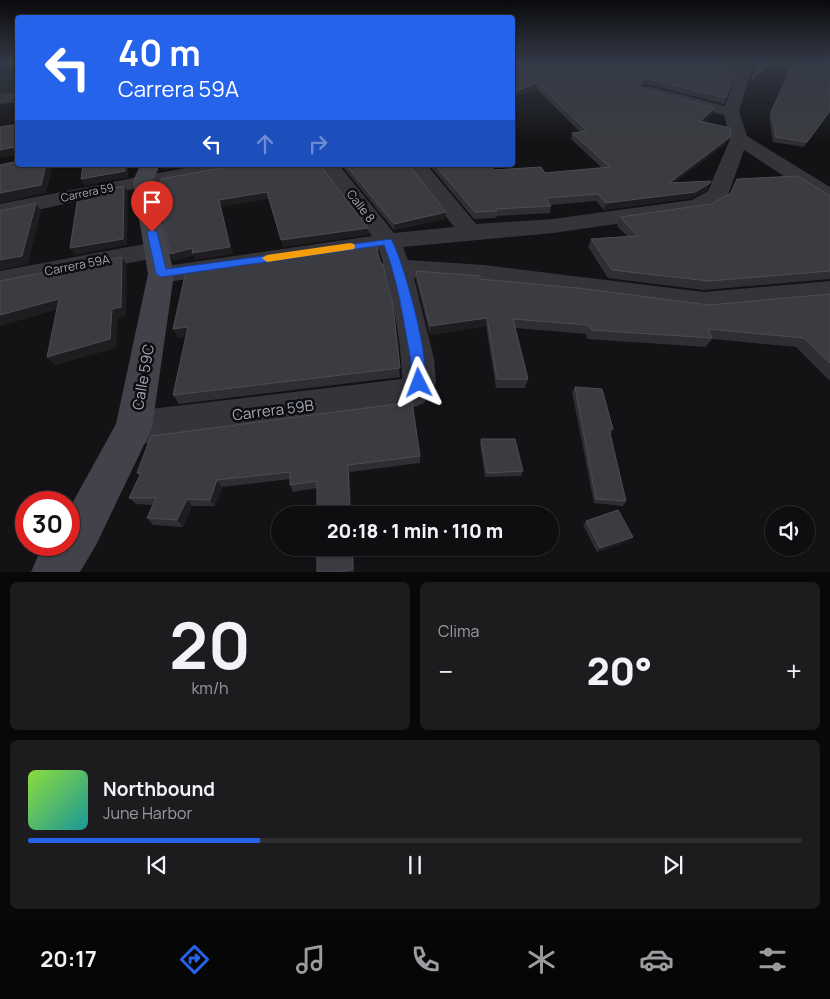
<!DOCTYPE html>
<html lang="es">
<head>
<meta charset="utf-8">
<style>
  :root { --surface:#0e0e10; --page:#1c1c1e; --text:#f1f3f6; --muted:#9b9c9f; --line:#2e2e30; --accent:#2563eb }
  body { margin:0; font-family:Manrope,sans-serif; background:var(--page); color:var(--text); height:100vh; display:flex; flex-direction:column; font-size:19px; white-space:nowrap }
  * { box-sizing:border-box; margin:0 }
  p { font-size:16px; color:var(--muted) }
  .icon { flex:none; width:28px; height:28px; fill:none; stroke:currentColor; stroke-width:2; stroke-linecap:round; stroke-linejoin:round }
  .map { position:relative; height:572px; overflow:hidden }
  .details { display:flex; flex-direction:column; gap:10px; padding:10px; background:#080809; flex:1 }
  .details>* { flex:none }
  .hud { position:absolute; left:15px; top:15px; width:500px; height:152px; border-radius:5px; box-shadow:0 1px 4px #0004,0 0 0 1px var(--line); background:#2563eb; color:#fff; overflow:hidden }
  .buttons { position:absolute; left:765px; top:506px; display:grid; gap:10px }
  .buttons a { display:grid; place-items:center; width:50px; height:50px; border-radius:50%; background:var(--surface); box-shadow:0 1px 4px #0004,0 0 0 1px var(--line); font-size:25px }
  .speed { position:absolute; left:15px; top:491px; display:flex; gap:10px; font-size:25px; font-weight:700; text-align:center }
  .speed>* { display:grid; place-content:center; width:65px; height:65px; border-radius:50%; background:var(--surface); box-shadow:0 1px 4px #0004,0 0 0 1px var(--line); line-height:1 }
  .speed .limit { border:8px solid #d22; background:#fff; color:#111 }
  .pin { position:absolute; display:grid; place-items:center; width:42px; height:42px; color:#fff; margin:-51px -21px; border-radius:50% 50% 50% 0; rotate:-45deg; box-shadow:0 0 5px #0007 }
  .pin .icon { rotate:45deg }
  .me { position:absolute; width:55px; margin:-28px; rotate:357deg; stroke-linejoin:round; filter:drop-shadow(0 0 4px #0008) }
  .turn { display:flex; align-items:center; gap:18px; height:105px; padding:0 20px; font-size:22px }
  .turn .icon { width:65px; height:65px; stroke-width:2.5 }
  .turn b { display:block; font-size:35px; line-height:42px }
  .lanes { display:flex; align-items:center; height:48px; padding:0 20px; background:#0003; justify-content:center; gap:25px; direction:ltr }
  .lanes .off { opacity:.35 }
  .big { font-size:38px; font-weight:800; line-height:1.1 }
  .details .tile { flex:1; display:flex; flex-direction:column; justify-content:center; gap:8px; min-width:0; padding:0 18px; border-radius:8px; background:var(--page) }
  .details .dial { align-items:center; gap:0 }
  .dial b { font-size:65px; line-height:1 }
  .song { display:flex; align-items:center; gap:15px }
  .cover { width:60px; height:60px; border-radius:8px; background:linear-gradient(135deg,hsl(90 70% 55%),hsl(180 70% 35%)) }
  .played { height:5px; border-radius:2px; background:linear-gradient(90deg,var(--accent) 30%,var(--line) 30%) }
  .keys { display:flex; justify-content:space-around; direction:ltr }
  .heat { display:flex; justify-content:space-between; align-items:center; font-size:28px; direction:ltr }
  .details .tiles { flex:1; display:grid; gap:10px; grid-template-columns:1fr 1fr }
  .tile:last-child { grid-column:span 2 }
  .trip { position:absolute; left:271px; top:506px; width:288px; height:50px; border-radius:25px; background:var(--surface); box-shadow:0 1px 4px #0004,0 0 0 1px var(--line); font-weight:800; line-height:50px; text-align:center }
  .menu { display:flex; height:80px; justify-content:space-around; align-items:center; background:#060606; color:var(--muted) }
  .menu .icon { width:35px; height:35px }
  .menu .selected { color:var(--accent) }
  .menu b { font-size:22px; color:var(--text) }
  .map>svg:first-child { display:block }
</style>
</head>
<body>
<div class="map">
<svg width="830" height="572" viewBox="0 0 830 572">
  <rect width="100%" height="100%" fill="#131315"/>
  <path fill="#19201b" d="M17,62V96L0,99V63Z"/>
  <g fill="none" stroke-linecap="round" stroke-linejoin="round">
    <path fill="#34343a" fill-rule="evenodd" d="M686,62H711L741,67L745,62H757L751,72L739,111L747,136L830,187V202L822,201L744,150L728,195L725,200L706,211L553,233L403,247L408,260L484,265L704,292L830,281V301L704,312L484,283L414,278L434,359L436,383L424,403L412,408L134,445L121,440L116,428L121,416L134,411L402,379C402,342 391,286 379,250L161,283L152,280L148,274L152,268L372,236L319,165H339L394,233L454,227L407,165H427L476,224L553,219L692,200L708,191L730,139L724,115L642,93L640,90L642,87L647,86L725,106L736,75L687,65Z
      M18,92V102L0,104V94Z
      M200,165H244L241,169L234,171L143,187L0,218V204Z
      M155,242L164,244L168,250L164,256L0,289V271Z"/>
    <path fill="#42434a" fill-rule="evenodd" d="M140,165H160L153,181L174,274L152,428L96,545L80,572H31L38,556L45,545H69V509L116,424L148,274L133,181Z"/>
  </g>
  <path fill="#2f2f33" d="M512,62H688L726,98L724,104L647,84L640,86L643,89L713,114L703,122L726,144L675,182L707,190L691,198L604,210L596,201L550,205L551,206L550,213L497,216L496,218L474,219L429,165H490L494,170L545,173L602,168L571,139L572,133L580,132L536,88L518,96Z
    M721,62H743L740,65Z
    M793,62L830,111L804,147L773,142L769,117Z
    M341,165H409L446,212L445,219L394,230Z
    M737,179L830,195V279L704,290L608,278L588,247L591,239L627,236L617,226L620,217L711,204L730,193Z
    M416,271L709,305L830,294V381L796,347L712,339L706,347L587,339L586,334L515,328L528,379L525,388H496L486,326L430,335L416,280Z
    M393,305L400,377L179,404L173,395L186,337L178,338Z
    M575,387L613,429L611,434H610L626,501L623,506L594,503L572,392Z
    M481,439L523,471L521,476L485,477L480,444Z
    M420,456V463L350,472L317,488L293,492L290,485V479L222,487L215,506H192L183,527L153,525L147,518L153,505L136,504L129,498L140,476L137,473Z
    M586,521L629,541L597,552L583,525Z
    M353,548L354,572H317Z"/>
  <path fill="#1e1e21" d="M774,62H777L749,84L752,79Z
    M649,79L647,84L640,86L642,81Z
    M537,83L536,88L518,96L512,100V95L519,90Z
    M715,108L713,114L697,127L700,121Z
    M729,138L726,144L666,189L669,183Z
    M14,147L18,155L0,158V150Z
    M46,165H53L46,193L0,203V193Z
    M125,165H128V177L84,186L81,179Z
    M161,165H190L163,170Z
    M710,183L707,190L691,198L604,210L606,203Z
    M124,186L128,192L127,245L75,255L70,248Z
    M267,192L269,199L221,207L233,254L195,260L193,256L173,261L170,254L193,248L219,200Z
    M36,203L41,211L28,264L0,270V260Z
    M446,212L445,219L394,230V224Z
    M368,228L369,235L283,247L281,240Z
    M122,257L127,265L126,315L118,318L116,348L55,365L47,357L112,309Z
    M59,299L66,307L0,326V315Z
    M487,318L486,326L430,335V326Z
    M188,327L193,336L178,338L173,329Z
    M348,465L350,472L352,515H350Z
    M217,480L222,487L215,506L210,500Z
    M187,499L192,506L183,527L177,520Z
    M633,537L629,541L597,552L600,548Z
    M352,548H353L354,572L353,569Z"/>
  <path fill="#3b3c41" stroke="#4c4d54" d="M512,62H688L736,71L726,98L649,79L642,81L640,86L643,89L715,108L700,121L730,128L731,133L729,138L669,183L711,181L710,183L695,192L606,203L598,194L546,198L551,206L496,209L497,211L475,212L435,165H490L494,170L541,167L545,173L610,167L572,133L587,131L537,83L519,90L512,95Z
    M759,62H774L752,79Z
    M794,62H830V111L807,142L776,137L771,112Z
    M18,120V157L15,156L14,147L0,150V127L14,125L16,121Z
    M18,161V165H46L41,185L0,193V165Z
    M83,165H125V171L81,179Z
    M237,165H320L368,228L281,240L267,192L219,200L230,247L192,253L193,248L170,254L164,227L161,179L232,166Z
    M346,165H409L446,212L394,224Z
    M798,176L827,194L830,195V271L709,281L612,270L591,239L637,236L620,217L711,204L731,193L737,179Z
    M124,186L123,239L70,248L78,196Z
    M36,203L22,256L0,260V211Z
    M375,243L381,264H383L393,305L400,368L173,395L188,327L173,329L186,271Z
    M122,257L121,307L112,309L110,339L47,357L59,299L0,315V281Z
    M416,271L480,276V279L578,288L709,305L830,294V363L804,338L708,329L712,338L591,330L589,325L513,319L528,379H497L487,318L430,326Z
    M575,387L602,389L613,429H609L626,501L596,499Z
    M412,402L420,456L348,465L350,515H317V481L290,485V472L217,480L210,500L187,499L177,520L147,518L156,498H129L141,473H137L151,436Z
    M481,439H515L523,471L487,473Z
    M618,510L633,537L600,548L586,521Z
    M317,548H352L353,569L337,572H317Z"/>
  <linearGradient id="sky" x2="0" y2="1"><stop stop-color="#0a0a0c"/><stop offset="0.44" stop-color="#333946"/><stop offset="1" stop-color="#333946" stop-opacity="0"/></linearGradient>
  <rect width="830" height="142" fill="url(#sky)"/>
  <path fill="#2563eb" stroke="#184099" d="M152,229L157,232L166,269L391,239C403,258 433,369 424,387L419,389L414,387C409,378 412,366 410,356C403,318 398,280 384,245L161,277L156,274L147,232Z"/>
  <path fill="#f59e0b" d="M350,243L354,244L355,246L354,249L267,262L262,258L267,255Z"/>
  <g text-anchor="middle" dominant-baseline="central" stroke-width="5" stroke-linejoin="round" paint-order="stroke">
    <g font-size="11" fill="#a4a8b7" stroke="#0e0e10">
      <text transform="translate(87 192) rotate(-12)">Carrera 59</text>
    </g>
    <g font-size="12" fill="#a4a8b7" stroke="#0e0e10">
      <text transform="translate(361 206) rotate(52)">Calle 8</text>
      <text transform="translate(77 265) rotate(-11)">Carrera 59A</text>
    </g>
    <g font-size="15" fill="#a4a8b7" stroke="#0e0e10">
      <text transform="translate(143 377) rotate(-80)">Calle 59C</text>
      <text transform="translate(273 410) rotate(-7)">Carrera 59B</text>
    </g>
  </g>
</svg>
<div class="buttons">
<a><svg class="icon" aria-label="sound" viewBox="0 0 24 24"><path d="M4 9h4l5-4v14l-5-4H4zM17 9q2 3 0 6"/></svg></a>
</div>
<div class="speed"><div class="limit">30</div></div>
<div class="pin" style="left:152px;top:232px;background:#d93025"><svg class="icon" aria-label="arrive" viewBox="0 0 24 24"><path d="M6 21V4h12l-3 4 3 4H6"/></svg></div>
<svg class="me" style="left:419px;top:383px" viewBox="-20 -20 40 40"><path d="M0-17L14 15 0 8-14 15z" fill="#2563eb" stroke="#fff" stroke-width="4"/></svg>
<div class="trip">20:18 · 1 min · 110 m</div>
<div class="hud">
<div class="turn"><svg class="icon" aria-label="left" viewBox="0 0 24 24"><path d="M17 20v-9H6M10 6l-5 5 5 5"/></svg><div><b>40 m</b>Carrera 59A</div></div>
<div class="lanes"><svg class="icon" aria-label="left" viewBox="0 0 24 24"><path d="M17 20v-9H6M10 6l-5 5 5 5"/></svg><svg class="icon off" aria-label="ahead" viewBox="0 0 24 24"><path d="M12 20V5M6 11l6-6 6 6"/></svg><svg class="icon off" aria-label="right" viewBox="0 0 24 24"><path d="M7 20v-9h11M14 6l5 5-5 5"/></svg></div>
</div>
</div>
<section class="details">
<div class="tiles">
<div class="tile dial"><b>20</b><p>km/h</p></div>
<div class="tile"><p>Clima</p>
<div class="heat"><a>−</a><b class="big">20°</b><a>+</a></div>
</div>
<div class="tile">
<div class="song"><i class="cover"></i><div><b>Northbound</b><p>June Harbor</p></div></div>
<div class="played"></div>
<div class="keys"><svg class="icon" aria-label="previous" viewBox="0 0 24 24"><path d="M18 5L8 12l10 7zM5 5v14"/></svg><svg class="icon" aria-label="pause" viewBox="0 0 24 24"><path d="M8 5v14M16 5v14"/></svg><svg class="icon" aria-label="next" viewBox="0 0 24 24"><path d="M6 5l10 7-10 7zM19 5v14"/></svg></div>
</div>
</div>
</section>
<nav class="menu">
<b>20:17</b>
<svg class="icon selected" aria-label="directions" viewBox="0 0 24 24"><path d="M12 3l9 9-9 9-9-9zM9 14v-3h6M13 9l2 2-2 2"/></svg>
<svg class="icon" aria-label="music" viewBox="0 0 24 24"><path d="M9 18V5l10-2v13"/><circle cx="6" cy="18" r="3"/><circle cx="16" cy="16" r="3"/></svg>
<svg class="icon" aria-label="phone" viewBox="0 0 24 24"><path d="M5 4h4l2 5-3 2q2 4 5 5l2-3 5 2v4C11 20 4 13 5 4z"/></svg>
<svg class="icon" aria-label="climate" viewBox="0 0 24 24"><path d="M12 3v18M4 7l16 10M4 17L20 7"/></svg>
<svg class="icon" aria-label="car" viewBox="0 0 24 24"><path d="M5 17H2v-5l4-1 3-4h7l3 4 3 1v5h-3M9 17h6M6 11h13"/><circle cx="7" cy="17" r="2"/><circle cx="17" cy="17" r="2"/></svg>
<svg class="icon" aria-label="filters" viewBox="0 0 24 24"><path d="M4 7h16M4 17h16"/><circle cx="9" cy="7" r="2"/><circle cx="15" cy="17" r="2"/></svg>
</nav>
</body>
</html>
